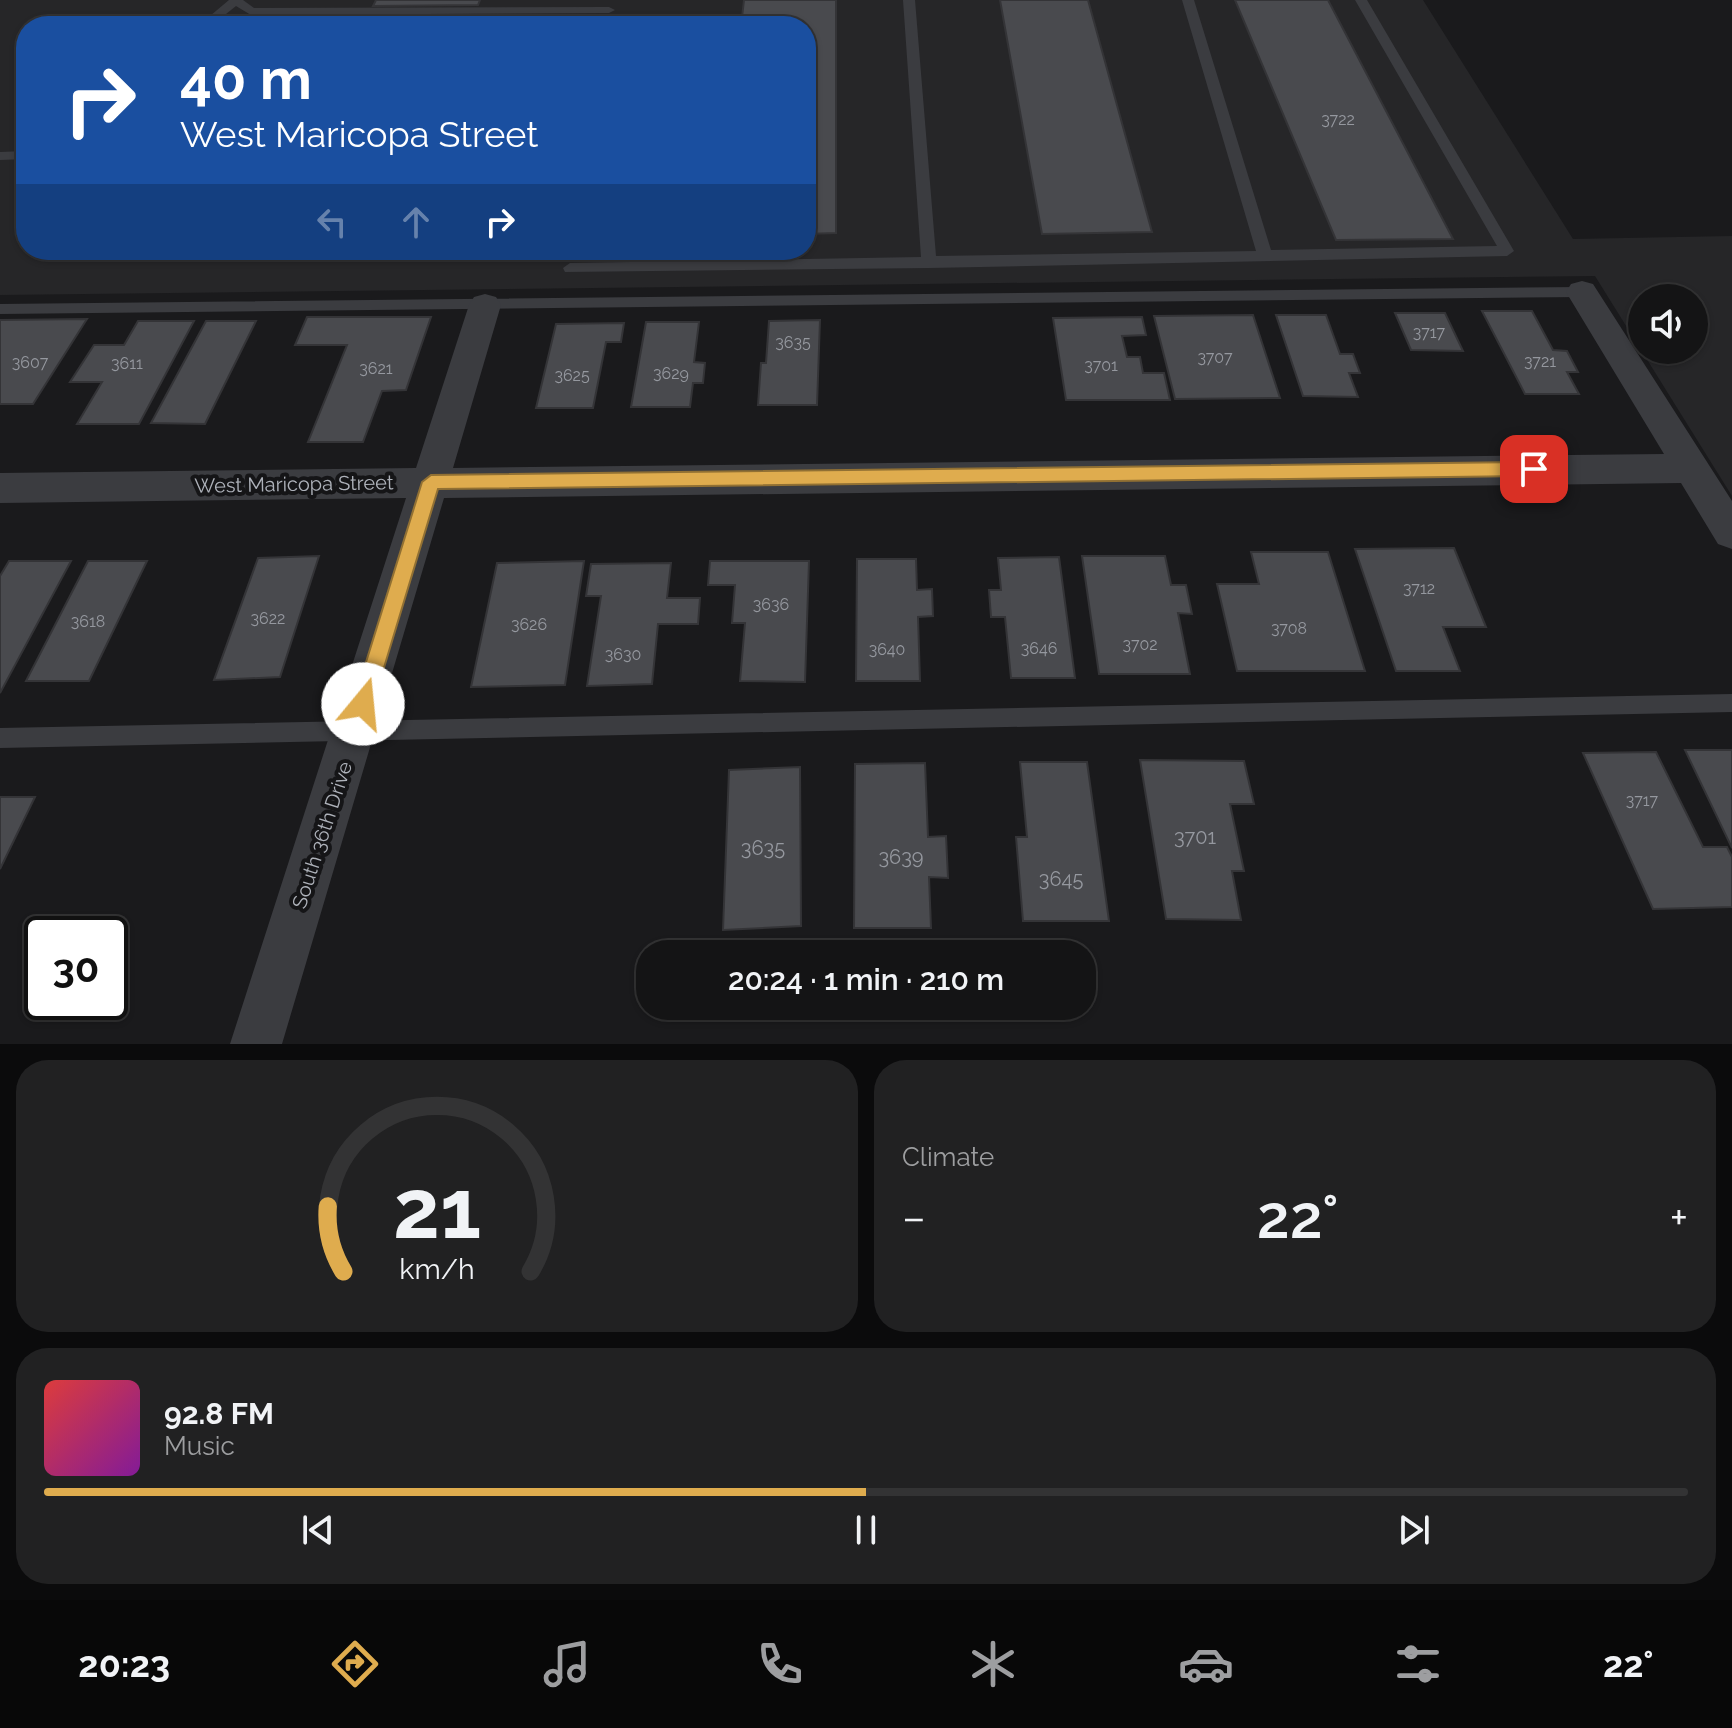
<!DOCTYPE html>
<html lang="en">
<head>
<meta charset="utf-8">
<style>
  :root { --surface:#141415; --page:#212122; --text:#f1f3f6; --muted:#9d9ea0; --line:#333334; --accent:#dfac4e }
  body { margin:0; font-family:Raleway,sans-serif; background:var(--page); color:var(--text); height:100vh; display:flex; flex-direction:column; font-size:30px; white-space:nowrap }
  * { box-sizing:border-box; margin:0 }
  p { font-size:26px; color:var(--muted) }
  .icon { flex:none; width:44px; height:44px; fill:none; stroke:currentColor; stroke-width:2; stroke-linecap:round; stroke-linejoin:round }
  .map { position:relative; height:1044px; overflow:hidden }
  .drawer { display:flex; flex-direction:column; gap:16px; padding:16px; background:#0b0b0c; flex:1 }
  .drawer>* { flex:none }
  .top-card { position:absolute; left:16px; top:16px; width:800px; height:244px; border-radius:32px; box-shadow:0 2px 6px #0004,0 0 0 2px var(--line); background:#1a4fa0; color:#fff; overflow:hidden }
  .fabs { position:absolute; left:1628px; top:284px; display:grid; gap:16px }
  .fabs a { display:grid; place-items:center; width:80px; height:80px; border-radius:50%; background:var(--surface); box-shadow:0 2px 6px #0004,0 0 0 2px var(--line); font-size:40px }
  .speed { position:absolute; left:24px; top:916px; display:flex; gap:16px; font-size:40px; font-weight:700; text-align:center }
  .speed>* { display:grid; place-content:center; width:104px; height:104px; border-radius:50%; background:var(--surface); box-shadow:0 2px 6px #0004,0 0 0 2px var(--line); line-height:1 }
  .speed .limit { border:4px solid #111; border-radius:12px; background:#fff; color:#111 }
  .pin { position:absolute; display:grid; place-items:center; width:68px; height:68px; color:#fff; margin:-34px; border-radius:16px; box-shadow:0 4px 12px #0006 }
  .me { position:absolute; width:88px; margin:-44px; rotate:17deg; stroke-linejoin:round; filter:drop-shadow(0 0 6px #0008) }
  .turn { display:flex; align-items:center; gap:28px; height:168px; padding:0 32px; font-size:36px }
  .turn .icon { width:104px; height:104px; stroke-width:2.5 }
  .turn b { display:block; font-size:56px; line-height:68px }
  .lanes { display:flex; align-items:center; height:76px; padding:0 32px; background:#0003; justify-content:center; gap:40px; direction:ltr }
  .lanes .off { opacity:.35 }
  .big { font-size:60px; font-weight:600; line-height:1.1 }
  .drawer .widget { flex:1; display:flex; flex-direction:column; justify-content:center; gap:12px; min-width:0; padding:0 28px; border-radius:32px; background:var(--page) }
  .drawer .dial { align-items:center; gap:0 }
  .dial svg { height:208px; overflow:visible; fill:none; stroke:var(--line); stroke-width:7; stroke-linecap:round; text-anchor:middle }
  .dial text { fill:var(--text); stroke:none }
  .song { display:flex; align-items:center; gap:24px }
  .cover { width:96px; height:96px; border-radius:12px; background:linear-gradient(135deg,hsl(0 70% 55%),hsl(290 70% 35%)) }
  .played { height:8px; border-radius:4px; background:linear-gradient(90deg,var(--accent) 50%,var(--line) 50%) }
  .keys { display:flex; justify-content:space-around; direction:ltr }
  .heat { display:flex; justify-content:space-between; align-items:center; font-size:44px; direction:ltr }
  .drawer .tiles { flex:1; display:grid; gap:16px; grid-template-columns:1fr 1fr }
  .widget:last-child { grid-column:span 2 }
  .trip { position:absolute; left:636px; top:940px; width:460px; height:80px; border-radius:32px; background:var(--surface); box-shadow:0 2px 6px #0004,0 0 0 2px var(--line); font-weight:600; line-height:80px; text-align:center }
  .tabs { display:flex; height:128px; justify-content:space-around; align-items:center; background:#080808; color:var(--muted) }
  .tabs .icon { width:56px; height:56px }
  .tabs .current { color:var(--accent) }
  .tabs b { font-size:36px; color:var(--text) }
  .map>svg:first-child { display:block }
</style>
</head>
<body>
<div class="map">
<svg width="1732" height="1044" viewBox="0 0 1732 1044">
  <rect width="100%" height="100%" fill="#1a1a1c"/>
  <path fill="#262628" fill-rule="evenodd" d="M0,0H1423L1573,239L1732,236V496L1595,276L0,295ZM26,26H806V250H26ZM1642,298H1694V350H1642Z"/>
  <path fill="#494a4e" stroke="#343437" stroke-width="2" d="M376,0H480L478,5L373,6Z
    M744,0H836V233L806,234V26H741Z
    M1000,0H1088L1152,232L1042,234Z
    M1235,0H1328L1453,239L1336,240Z
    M1482,311H1532L1553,350L1567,351L1578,372H1567L1579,394H1525Z
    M1395,313H1445L1463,351L1411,350Z
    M1253,315L1280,398L1175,399L1154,316Z
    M1276,315H1326L1340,354H1353L1360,373H1349L1358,397L1303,396Z
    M307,317H431L406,390L382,391L363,442H308L347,345H295Z
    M1142,317L1146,335L1122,336L1127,357H1140L1143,373H1164L1170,400H1066L1053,318Z
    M87,319L33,404H0V320Z
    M820,320L817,405H758L761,363H766L769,321Z
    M138,321H194L139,424H77L102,382H70L94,345H124Z
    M206,321H256L205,424L151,423Z
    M646,322H699L694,362L705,363L703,383H693L690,407H631Z
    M624,323L621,342H606L593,408H536L556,324Z
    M1454,548L1486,627H1443L1460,671H1396L1355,549Z
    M1251,552H1328L1365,671H1237L1217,584H1259Z
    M319,556L280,677L214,680L258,558Z
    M1082,556H1165L1171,585H1186L1192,614L1178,613L1190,674H1099Z
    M1059,557L1075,678H1011L1005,617H991L989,590H1001L998,558Z
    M857,559H916L917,590L932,589L933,616L918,617L920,681H856Z
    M9,561H71L0,693V576Z
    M88,561H147L89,681H26Z
    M584,561L565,685L471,687L497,563Z
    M710,561H809L805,682L740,681L745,623H732L735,585H708Z
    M671,563L667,598H700L698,624H658L652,684L587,686L601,596H586L591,564Z
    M1685,750H1732V848Z
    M1656,752L1703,847H1727L1732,857V907L1653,909L1583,753Z
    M1140,760L1244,761L1254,804H1230L1244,871H1232L1241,920L1166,919Z
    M1020,762H1087L1109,921H1023L1016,837H1027Z
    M925,763L928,837L946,836L948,878L929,877L931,928H854L855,764Z
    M800,767L801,926L723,930L729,770Z
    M0,797H35L0,869Z"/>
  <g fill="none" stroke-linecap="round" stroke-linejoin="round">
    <path fill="#3b3c40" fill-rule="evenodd" d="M229,0H243L254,8L609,7L615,10L609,13L251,15L236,6L211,26H198Z
      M903,0H915L936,256L1256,251L1182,0H1194L1271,250L1497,246L1355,0H1367L1514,251L1507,256L929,268L565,272L563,268L570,263L921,257Z
      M26,151V159L0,160V152Z
      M1582,287L1590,292L1582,297L0,314V304Z
      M1732,694V712L0,748V728Z"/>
    <path fill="#3b3c40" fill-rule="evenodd" d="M1582,281L1593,284L1732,501V549L1718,544L1681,483L444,498L282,1044H230L406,498L0,503V473L416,468L469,305L474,297L485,294L496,297L501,305L453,468L1664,454L1566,292L1571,284Z"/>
  </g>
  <path fill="#dfac4e" stroke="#917033" stroke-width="2" d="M1534,462L1543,469L1534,476L438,489L373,704L370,711L363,714L356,711L353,704L422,482L431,475Z"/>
  <g text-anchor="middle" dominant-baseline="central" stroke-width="8" stroke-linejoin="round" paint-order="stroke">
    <g font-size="16" fill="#95989f">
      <text x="1338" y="119">3722</text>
      <text x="1429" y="332">3717</text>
      <text x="793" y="342">3635</text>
      <text x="1215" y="357">3707</text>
      <text x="1540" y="361">3721</text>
      <text x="30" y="362">3607</text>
      <text x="127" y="363">3611</text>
      <text x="1101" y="365">3701</text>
      <text x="376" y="368">3621</text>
      <text x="671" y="373">3629</text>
      <text x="572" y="375">3625</text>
      <text x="1419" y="588">3712</text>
      <text x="771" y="604">3636</text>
      <text x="268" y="618">3622</text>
      <text x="88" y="621">3618</text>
      <text x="529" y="624">3626</text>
      <text x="1289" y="628">3708</text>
      <text x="1140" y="644">3702</text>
      <text x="1039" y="648">3646</text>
      <text x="887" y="649">3640</text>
      <text x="623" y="654">3630</text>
      <text x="1642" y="800">3717</text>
    </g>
    <g font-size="20" fill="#aeb2ba" stroke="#151517">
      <text transform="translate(294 484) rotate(-1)">West Maricopa Street</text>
      <text transform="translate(322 835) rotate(-72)">South 36th Drive</text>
    </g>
    <g font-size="20" fill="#95989f">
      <text x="1195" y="837">3701</text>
      <text x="763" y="848">3635</text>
      <text x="901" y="857">3639</text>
      <text x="1061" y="879">3645</text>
    </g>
  </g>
</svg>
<div class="fabs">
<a><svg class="icon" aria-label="sound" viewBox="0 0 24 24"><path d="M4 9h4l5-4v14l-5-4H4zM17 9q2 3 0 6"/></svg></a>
</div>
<div class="speed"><div class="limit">30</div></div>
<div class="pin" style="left:1534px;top:469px;background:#d93025"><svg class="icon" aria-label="arrive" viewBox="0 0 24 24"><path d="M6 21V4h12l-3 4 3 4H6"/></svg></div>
<svg class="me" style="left:363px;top:704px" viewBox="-20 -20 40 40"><circle r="19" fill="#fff"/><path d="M0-13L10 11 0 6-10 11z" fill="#dfac4e"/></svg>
<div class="trip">20:24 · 1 min · 210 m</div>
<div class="top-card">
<div class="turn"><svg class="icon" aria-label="right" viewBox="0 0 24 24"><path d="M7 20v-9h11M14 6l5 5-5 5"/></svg><div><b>40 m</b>West Maricopa Street</div></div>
<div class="lanes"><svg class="icon off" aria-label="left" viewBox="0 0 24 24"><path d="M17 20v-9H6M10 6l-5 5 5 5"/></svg><svg class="icon off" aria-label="ahead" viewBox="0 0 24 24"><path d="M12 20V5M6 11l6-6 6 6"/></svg><svg class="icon" aria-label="right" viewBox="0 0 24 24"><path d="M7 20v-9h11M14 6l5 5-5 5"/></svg></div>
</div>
</div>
<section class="drawer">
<div class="tiles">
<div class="widget dial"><svg viewBox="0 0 100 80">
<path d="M14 69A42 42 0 1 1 86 69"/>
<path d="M14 69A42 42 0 0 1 8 44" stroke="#dfac4e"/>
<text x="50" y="56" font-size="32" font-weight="700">21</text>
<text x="50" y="72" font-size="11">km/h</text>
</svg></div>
<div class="widget"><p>Climate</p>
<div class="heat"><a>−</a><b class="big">22°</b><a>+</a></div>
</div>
<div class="widget">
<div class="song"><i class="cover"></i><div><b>92.8 FM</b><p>Music</p></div></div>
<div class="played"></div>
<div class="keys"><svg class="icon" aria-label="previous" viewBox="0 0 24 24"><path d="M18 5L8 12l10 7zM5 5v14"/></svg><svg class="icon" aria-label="pause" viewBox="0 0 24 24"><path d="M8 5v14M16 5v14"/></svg><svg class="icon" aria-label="next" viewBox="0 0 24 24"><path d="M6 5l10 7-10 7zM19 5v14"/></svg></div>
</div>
</div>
</section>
<nav class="tabs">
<b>20:23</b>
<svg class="icon current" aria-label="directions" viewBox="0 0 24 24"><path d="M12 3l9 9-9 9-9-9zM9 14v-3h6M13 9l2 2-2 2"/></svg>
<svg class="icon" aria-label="music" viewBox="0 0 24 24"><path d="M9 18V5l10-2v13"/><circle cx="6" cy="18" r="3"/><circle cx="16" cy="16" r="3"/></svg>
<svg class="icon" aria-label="phone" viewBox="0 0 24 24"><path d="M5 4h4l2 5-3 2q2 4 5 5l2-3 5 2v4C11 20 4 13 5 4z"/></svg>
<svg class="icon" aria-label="climate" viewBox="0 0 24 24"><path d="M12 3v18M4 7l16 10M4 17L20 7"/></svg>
<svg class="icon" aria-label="car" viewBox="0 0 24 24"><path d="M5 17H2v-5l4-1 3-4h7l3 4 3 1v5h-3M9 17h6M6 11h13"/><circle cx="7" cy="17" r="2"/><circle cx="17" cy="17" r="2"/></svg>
<svg class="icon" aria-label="filters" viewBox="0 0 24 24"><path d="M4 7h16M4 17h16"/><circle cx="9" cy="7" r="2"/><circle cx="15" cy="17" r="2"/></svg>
<b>22°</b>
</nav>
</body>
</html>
